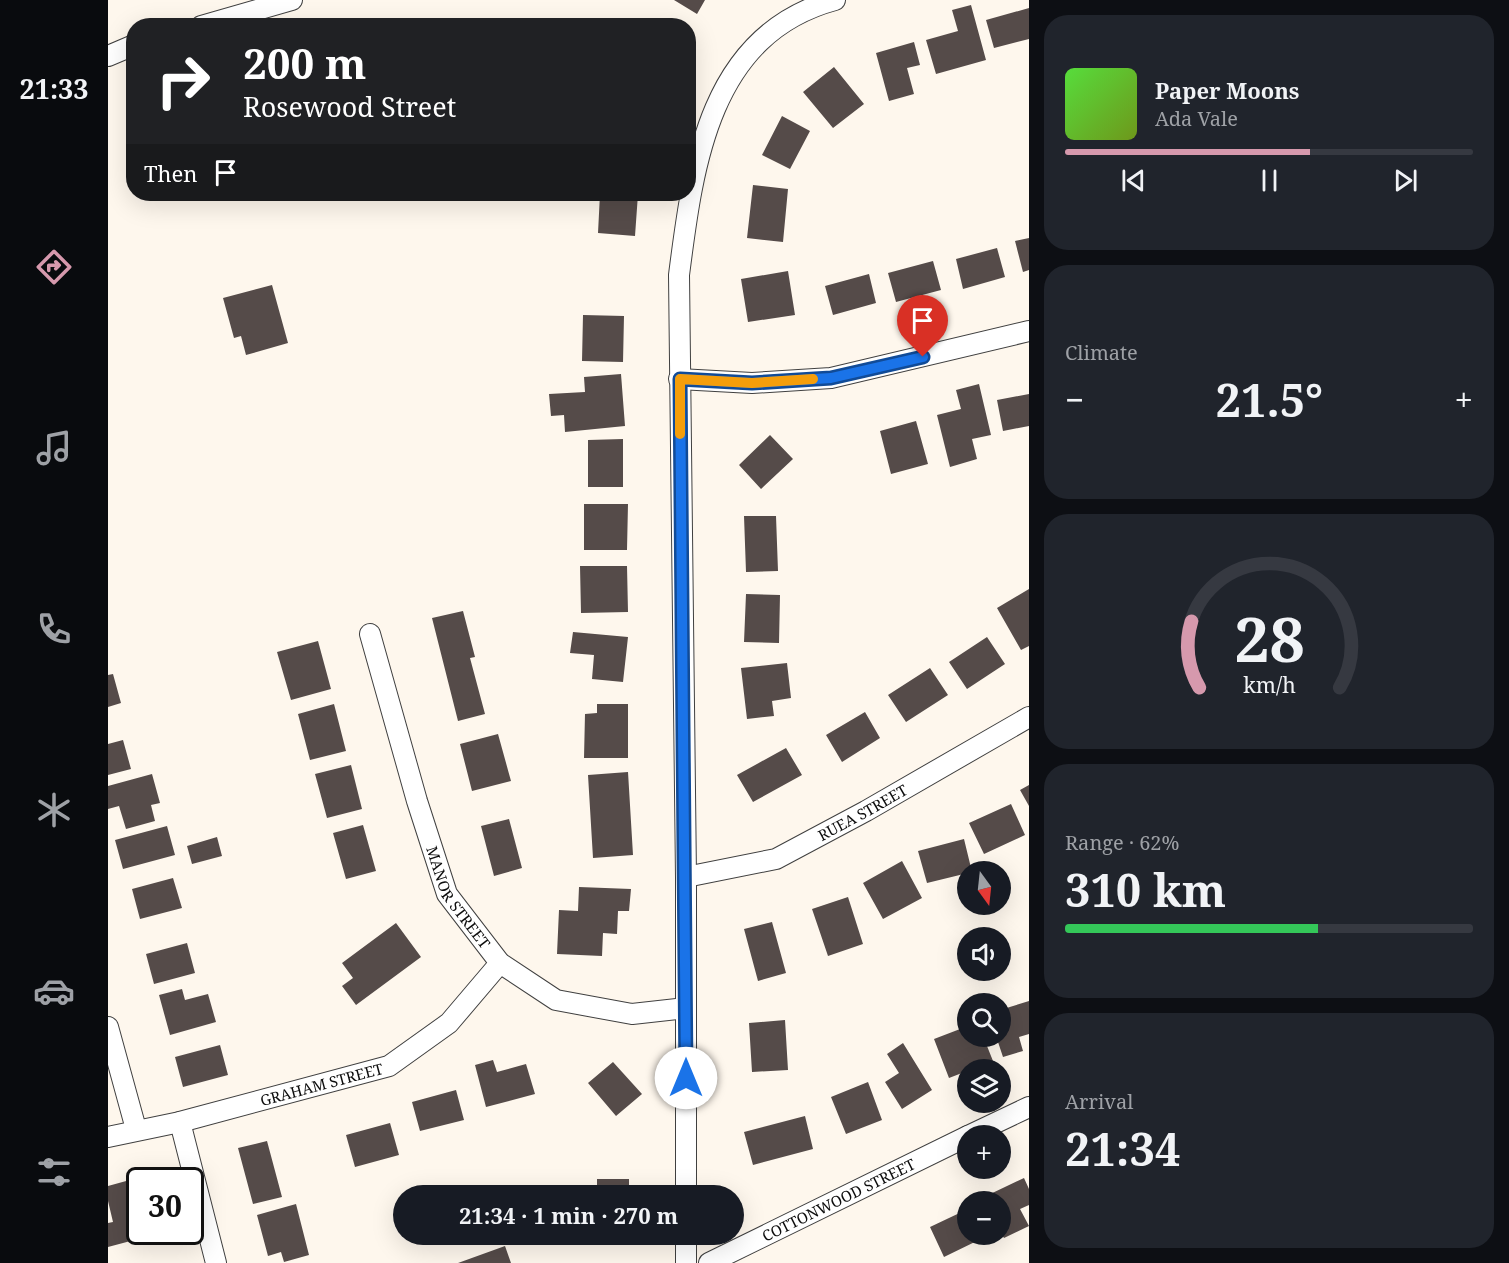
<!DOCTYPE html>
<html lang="en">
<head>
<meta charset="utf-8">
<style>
  :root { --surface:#171b24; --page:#20242c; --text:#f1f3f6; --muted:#9ea1a6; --line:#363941; --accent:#d699ad }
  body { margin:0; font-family:"Noto Serif",serif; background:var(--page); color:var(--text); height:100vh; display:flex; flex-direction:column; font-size:22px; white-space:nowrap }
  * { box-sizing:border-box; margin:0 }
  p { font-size:20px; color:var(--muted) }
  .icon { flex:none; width:33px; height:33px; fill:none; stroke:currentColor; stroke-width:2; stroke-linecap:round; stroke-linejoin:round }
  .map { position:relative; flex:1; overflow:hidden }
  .sheet { display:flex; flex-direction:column; gap:15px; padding:15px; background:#0d0f14; width:480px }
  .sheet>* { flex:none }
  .top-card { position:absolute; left:18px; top:18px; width:570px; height:183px; border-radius:24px; box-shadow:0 6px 24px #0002; background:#202124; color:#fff; overflow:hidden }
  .needle { width:39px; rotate:165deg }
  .buttons { position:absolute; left:849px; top:861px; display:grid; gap:12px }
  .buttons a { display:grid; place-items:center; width:54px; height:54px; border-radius:50%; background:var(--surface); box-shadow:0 6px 24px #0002; font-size:30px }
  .speed { position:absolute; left:18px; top:1167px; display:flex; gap:12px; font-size:30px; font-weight:700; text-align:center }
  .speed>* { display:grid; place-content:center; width:78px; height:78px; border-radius:50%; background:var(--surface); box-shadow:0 6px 24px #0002; line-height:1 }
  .speed .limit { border:3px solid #111; border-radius:9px; background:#fff; color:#111 }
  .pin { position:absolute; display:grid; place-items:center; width:51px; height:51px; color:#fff; margin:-62px -26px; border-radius:50% 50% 50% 0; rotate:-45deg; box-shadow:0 0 6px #0007 }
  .pin .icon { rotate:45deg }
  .me { position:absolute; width:66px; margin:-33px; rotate:0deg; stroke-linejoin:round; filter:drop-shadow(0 0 4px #0008) }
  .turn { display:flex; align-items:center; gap:21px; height:126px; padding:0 18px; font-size:27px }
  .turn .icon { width:78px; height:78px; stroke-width:2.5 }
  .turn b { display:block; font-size:42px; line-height:51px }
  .then { display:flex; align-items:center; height:57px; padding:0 18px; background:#0003; gap:12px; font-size:22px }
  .big { font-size:45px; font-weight:700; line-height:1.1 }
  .sheet .tile { flex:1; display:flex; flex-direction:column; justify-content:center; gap:9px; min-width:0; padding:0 21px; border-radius:24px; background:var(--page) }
  .sheet .dial { align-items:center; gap:0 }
  .dial svg { height:156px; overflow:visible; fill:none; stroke:var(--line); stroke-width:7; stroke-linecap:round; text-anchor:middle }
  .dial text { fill:var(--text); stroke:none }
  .song { display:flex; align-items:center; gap:18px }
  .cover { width:72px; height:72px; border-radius:9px; background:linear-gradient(135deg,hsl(110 70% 55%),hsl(80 70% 35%)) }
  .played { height:6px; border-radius:3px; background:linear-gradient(90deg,var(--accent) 60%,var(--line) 60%) }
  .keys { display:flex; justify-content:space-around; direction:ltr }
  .heat { display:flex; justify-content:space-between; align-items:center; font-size:33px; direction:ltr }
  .charge { height:9px; border-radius:4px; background:linear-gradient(90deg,#34c759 62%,var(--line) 0) }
  .trip { position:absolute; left:285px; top:1185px; width:351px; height:60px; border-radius:30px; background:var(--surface); box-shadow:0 6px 24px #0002; font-weight:700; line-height:60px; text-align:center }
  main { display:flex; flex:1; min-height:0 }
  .tab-bar { display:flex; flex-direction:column; width:108px; justify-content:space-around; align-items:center; background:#090b0e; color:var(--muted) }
  .tab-bar .icon { width:42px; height:42px }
  .tab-bar .current { color:var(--accent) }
  .tab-bar b { font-size:27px; color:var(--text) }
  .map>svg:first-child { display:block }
</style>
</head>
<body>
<main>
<nav class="tab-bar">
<b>21:33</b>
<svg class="icon current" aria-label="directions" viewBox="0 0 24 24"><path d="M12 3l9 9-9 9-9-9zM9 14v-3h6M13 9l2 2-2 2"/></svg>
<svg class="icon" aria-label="music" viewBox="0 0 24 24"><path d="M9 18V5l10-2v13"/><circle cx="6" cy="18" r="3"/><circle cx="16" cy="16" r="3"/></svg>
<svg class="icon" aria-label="phone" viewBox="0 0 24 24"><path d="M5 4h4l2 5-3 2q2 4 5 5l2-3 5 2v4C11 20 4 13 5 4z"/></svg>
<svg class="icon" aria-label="climate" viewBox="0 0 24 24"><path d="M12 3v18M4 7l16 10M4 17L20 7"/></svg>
<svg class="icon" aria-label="car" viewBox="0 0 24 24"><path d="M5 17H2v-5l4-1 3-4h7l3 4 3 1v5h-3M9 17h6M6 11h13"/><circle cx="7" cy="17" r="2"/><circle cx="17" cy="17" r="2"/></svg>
<svg class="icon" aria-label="filters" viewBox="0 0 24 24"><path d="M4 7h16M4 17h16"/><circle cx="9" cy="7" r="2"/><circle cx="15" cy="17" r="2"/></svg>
</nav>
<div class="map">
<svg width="921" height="1263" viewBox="0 0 921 1263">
  <rect width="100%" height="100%" fill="#fef7ed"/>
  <path fill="#554b49" d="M566,0H597L589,14Z
    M863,5L878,60L828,74L818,40L850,31L844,10Z
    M921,8V39L886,48L878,20Z
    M806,42L812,65L799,68L806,94L781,101L768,53Z
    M726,67L756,104L725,128L695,92Z
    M674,116L702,131L682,169L654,155Z
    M645,185L680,189L675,242L639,238Z
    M492,194H530L527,236L490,233Z
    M921,238V270L915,272L907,241Z
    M889,248L897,277L855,289L848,259Z
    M825,261L833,290L788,302L780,273Z
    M680,271L687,315L640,322L633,279Z
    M761,274L768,303L725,315L717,286Z
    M164,285L180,343L138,355L133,336L126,338L115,298Z
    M475,315L516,316L515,362L474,361Z
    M513,374L517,426L457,432L456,415L443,416L441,394L477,392L476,377Z
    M871,384L883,435L864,439L869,459L842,467L829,415L853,409L848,390Z
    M921,394V426L895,431L889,400Z
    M808,421L820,464L783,474L772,431Z
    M662,435L685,459L653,489L631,465Z
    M515,439V487H480V440Z
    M476,504H520L519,550H476Z
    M636,516H668L670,571L638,572Z
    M472,566H519L520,612L473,613Z
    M921,589V646L913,650L889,608Z
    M638,594L672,595L671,643L636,642Z
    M355,611L367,657L362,658L377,714L350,721L324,618Z
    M465,632L520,637L515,682L484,679L486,655L462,653Z
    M879,637L897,664L859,689L841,662Z
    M210,641L223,689L183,700L169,652Z
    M679,663L683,698L664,701L666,716L639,719L633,668Z
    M822,668L840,695L798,722L780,695Z
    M5,674L13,703L0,707V675Z
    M226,704L238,751L202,760L190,714Z
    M489,704H520V758H476L477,714L489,713Z
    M757,712L772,738L734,762L718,735Z
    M390,734L403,781L364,791L352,744Z
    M15,740L23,769L0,775V744Z
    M678,748L694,775L645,802L629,775Z
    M243,765L254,809L219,818L207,774Z
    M520,772L525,855L485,858L480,775Z
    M44,774L52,803L43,805L47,821L18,829L11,806L0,809V786Z
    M921,785V806L912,790Z
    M903,804L917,835L876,854L861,823Z
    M401,819L414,868L386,876L373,826Z
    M255,825L268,871L238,879L225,833Z
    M59,826L67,855L15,869L7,840Z
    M109,837L114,856L84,864L79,846Z
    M856,839L864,872L819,883L810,851Z
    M794,861L814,898L775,919L755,883Z
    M65,878L74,908L32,919L24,889Z
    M471,887L523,889L521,911H510L509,934L495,933L494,956L449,954L451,910L470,911Z
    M740,897L755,944L720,956L704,909Z
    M664,922L678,973L650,981L636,929Z
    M288,923L313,957L248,1005L234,986L245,978L234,963Z
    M79,943L87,973L46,984L38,954Z
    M74,989L77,1000L100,994L108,1022L62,1035L51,995Z
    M921,1001V1034L911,1037L915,1051L895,1057L888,1036H892V1010Z
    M677,1020L680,1070L644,1072L641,1023Z
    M860,1026V1036H875L885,1061L841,1078L826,1039Z
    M795,1043L824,1090L794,1109L777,1082L791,1073L779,1054Z
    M112,1045L120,1075L75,1087L67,1057Z
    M385,1060L389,1072L418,1064L427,1094L378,1107L367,1065Z
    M505,1062L534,1094L508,1116L480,1083Z
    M760,1082L774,1120L738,1134L723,1097Z
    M348,1090L356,1120L312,1131L304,1102Z
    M697,1116L705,1149L645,1165L636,1132Z
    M282,1123L291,1155L247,1167L238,1135Z
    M159,1141L174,1197L145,1204L130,1148Z
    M29,1178L32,1232H44L45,1235L0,1247V1223L5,1222L0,1201V1186Z
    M916,1178L921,1189V1205L912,1209L921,1226L896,1238L892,1232V1202H878L876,1197Z
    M489,1179H521V1196H489Z
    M188,1204L201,1255L176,1262L173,1252L160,1256L149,1215Z
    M860,1209V1234L877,1237L836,1257L822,1227Z
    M397,1246L403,1263H350Z"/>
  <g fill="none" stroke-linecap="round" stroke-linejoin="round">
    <g stroke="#404040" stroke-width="22">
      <g id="street">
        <path d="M93,26L184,0"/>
        <path d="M0,56L26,45"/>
        <path d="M571,379L644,383L723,378L921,331"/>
        <path id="s1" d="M262,634L309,801L339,894L392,963L448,1000L524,1014L578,1008"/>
        <path id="s2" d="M578,877L668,859L758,811L921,717"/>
        <path d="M0,1027L28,1129"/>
        <path d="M72,1122L108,1263"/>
        <path d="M860,1136L921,1107"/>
        <path id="s3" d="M0,1137L72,1122L281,1066L341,1023L392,963"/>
        <path d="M578,1196V877L571,275C585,165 601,34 727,0"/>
        <path d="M578,1234V1263"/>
        <path id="s4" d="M601,1263L860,1136"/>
      </g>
    </g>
    <use href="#street" stroke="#fff" stroke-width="20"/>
  </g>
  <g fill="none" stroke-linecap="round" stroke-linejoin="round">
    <g stroke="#114b97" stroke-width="15">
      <path id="route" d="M578,1078L572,379L644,383L723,378L815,357"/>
    </g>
    <use href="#route" stroke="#1a73e8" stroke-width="10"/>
    <path stroke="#f59e0b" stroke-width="10" d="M572,434V379L644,383L705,379"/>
  </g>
  <g text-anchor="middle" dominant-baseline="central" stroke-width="6" stroke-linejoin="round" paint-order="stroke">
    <g font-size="15" fill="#0d0d0d" stroke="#fff">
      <text stroke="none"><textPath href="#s2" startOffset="190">RUEA STREET</textPath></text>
      <text stroke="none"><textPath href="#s1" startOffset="279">MANOR STREET</textPath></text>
      <text stroke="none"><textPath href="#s3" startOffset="220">GRAHAM STREET</textPath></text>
      <text stroke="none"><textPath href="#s4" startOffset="144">COTTONWOOD STREET</textPath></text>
    </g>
  </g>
</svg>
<div class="buttons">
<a><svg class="needle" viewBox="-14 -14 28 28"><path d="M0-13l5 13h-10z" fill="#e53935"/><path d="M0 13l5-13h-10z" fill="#9ea1a6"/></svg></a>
<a><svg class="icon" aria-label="sound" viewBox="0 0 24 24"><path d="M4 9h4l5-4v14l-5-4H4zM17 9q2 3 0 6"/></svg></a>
<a><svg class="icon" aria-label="search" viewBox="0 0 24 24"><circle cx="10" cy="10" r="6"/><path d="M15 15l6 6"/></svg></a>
<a><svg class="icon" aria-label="layers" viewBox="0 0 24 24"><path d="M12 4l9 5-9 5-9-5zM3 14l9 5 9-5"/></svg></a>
<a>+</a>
<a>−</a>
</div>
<div class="speed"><div class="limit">30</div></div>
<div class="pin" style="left:815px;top:357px;background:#d93025"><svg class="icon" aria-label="arrive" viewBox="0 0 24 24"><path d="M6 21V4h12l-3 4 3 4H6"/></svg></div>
<svg class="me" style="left:578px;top:1078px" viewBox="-20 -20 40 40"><circle r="19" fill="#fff"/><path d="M0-13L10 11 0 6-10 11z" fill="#1a73e8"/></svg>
<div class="trip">21:34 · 1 min · 270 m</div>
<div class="top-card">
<div class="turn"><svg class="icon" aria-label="right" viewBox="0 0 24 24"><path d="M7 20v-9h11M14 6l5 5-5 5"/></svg><div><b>200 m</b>Rosewood Street</div></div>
<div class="then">Then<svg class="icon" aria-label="arrive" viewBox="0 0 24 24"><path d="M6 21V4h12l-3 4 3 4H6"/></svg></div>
</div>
</div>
<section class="sheet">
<div class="tile">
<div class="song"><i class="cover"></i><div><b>Paper Moons</b><p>Ada Vale</p></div></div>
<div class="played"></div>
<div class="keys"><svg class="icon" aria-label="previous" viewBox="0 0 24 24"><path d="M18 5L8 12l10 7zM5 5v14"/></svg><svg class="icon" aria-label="pause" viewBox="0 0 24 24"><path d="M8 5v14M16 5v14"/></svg><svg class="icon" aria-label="next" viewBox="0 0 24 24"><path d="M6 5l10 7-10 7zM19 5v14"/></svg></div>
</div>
<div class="tile"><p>Climate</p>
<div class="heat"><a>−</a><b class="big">21.5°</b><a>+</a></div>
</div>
<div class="tile dial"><svg viewBox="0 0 100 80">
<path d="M14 69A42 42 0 1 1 86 69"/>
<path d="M14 69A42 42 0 0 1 10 35" stroke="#d699ad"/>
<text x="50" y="56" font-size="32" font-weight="700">28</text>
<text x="50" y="72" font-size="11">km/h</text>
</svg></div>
<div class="tile"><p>Range · 62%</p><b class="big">310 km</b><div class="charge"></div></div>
<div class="tile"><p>Arrival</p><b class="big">21:34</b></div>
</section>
</main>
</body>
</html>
